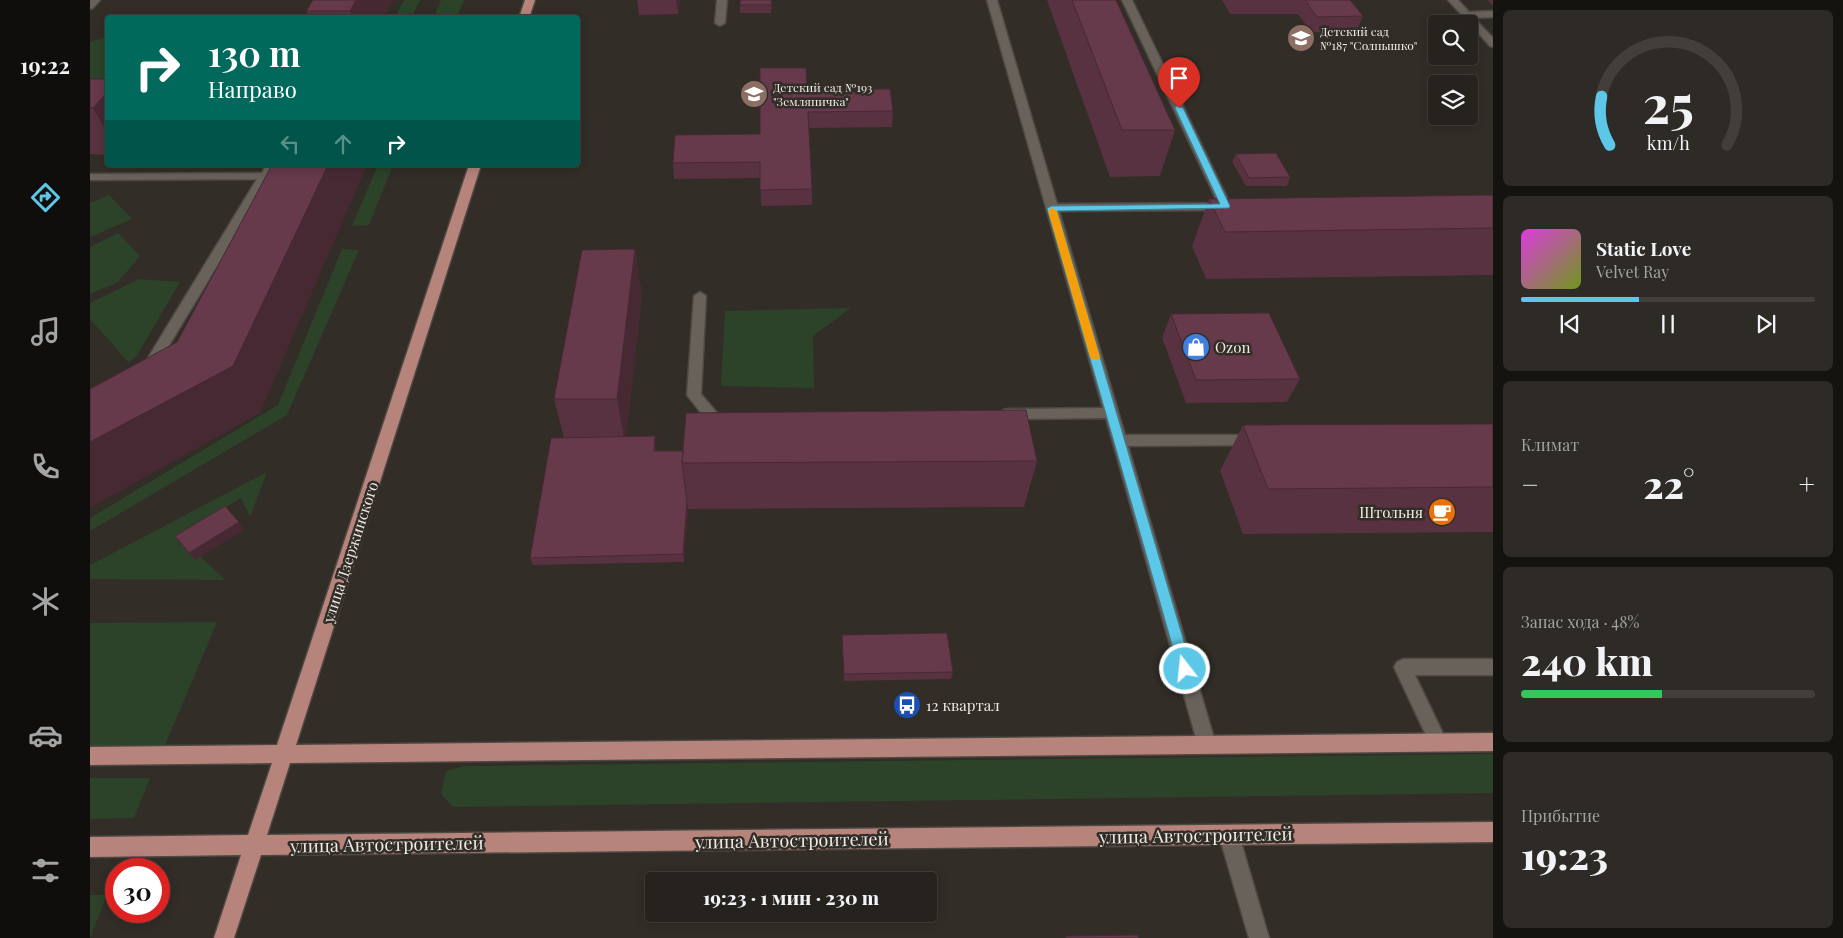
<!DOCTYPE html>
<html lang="ru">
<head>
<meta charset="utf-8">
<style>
  :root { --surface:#26221d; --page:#2e2a26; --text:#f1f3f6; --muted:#a4a4a4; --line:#423f3b; --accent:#5dc7e8 }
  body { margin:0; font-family:"Playfair Display",serif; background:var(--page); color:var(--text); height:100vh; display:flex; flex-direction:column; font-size:19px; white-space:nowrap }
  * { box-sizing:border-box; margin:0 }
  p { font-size:16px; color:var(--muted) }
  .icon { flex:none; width:28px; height:28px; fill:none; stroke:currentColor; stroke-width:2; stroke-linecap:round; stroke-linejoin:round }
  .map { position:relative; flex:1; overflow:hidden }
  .drawer { display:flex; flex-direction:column; gap:10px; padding:10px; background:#151310; width:350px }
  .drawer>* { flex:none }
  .top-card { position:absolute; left:15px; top:15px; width:475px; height:152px; border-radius:5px; box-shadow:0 2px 12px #0003,0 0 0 1px var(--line); background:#00695c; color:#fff; overflow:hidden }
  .buttons { position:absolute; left:1338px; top:15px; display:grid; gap:10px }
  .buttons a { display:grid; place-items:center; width:50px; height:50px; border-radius:5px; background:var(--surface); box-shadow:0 2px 12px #0003,0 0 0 1px var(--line); font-size:25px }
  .speed { position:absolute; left:15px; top:858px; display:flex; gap:10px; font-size:25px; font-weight:700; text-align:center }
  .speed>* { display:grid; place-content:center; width:65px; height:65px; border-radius:50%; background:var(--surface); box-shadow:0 2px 12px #0003,0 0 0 1px var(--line); line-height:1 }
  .speed .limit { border:8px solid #d22; background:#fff; color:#111 }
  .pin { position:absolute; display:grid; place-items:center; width:42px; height:42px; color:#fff; margin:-51px -21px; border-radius:50% 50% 50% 0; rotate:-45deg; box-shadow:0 0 5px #0007 }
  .pin .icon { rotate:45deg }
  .me { position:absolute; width:55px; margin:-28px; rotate:344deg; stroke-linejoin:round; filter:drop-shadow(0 0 4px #0008) }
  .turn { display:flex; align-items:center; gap:18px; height:105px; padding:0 20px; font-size:22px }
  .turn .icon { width:65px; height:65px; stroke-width:2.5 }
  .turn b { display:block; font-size:35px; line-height:42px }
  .lanes { display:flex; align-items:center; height:48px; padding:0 20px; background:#0003; justify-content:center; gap:25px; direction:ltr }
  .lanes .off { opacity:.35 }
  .big { font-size:38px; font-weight:800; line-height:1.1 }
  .drawer .card { flex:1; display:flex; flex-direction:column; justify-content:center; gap:8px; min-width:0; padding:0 18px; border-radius:8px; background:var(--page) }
  .drawer .dial { align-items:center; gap:0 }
  .dial svg { height:130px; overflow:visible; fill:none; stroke:var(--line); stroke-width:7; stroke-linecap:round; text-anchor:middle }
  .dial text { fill:var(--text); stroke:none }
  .song { display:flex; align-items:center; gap:15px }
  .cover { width:60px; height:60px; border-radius:8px; background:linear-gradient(135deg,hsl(300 70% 55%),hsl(80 70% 35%)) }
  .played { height:5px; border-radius:2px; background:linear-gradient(90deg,var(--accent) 40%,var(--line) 40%) }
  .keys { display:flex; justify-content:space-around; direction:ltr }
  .heat { display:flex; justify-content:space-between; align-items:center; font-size:28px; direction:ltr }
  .charge { height:8px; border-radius:4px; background:linear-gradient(90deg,#34c759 48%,var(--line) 0) }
  .trip { position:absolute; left:555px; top:872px; width:292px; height:50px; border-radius:5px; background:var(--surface); box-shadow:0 2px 12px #0003,0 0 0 1px var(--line); font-weight:800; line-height:50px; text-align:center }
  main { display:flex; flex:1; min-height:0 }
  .dock { display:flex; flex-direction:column; width:90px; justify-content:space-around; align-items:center; background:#0f0e0c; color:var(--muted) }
  .dock .icon { width:35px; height:35px }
  .dock .on { color:var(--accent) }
  .dock b { font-size:22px; color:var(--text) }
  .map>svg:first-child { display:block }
</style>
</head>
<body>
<main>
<nav class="dock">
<b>19:22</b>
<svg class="icon on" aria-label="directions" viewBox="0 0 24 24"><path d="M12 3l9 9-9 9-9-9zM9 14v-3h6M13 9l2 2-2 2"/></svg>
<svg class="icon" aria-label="music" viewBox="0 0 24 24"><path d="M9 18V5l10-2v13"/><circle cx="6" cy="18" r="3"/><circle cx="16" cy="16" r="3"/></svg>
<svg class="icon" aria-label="phone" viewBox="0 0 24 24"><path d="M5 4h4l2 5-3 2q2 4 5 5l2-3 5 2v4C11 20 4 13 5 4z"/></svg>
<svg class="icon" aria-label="climate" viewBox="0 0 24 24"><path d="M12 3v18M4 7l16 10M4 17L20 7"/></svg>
<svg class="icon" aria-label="car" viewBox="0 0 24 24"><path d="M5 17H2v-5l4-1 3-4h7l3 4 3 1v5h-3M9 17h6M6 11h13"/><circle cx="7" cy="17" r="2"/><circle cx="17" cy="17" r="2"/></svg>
<svg class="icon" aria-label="filters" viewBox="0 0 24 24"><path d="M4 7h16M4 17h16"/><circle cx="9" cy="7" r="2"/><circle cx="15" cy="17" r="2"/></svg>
</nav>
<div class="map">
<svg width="1403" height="938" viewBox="0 0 1403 938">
  <rect width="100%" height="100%" fill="#322d27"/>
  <path fill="#2c4329" d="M314,0H330L322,17H305Z
    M351,0H374L367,17H344Z
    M17,37V93H0V42Z
    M288,165H303L279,225L262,226Z
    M19,195L42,219L0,237V203Z
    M28,233L50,256L28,282L0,294V247Z
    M252,249L269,250L197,415L0,531V518L188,405Z
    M49,279L90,282L46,357L38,362L0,319V303Z
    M761,308L723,336L724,388L631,386L635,311Z
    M177,472L160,517L151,498L90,536L135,580L0,579V565Z
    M127,622L74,748L0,749V623Z
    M1403,754V793L363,807L351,794L356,771L374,766Z
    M0,778H60L44,818L0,819Z
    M0,895H17L0,938Z"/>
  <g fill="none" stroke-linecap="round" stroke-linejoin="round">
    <g stroke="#4d4843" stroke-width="3">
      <path id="minor" d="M0,0H10L3,8L0,9Z
        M627,0H637L635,23L630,26L625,23Z
        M897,0H907L967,204L1128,203L1032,0H1042L1141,206L1135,210L969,211L1035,435H1167L1172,436L1174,440L1172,444L1167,445L1038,446L1126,745L1124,751L1117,754L1110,751L1108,745L1016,418L918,419L913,418L911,414L913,410L918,409L1013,408Z
        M1358,0H1368L1379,12L1403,11V17L1384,18L1403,38V47L1400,46Z
        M176,165H188L63,372H53L51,369L53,366L167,179L0,180V174L172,173Z
        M610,292L616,296L611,394L628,414L640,415L642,419L640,423L635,424L619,423L597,395L604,296Z
        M1313,659H1403V675H1325L1357,742L1354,748L1348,751L1342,748L1304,667L1307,662Z
        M1139,825L1146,828L1149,835L1179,938H1159L1129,835L1132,828Z"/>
    </g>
    <g stroke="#4d4843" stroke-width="3">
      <path id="major" d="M435,0H445L439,18H429Z
        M379,165H391L206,745L1403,733V751L200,763L177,835L1403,822V842L171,855L144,938H124L151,855L0,857V837L158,835L182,763L0,765V747L187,745Z"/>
    </g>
    <use href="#minor" fill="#68625b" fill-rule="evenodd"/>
    <use href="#major" fill="#b7847b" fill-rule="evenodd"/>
  </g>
  <path fill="#583240" d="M223,0H303L294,18H219L216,11Z
    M547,0H590L588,14L549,15Z
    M682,0L681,13H650V5Z
    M957,0H1026L1085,130L1070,176L1020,177Z
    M1132,0H1260L1273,16L1266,32H1221L1208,14H1140Z
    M1398,0H1403V6Z
    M0,79H18V155L0,154Z
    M717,90L803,111L802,127L719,128L722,189V205L671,206L670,178L584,179L583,163L670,134Z
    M1146,154L1200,177L1197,186H1156L1142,162Z
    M1403,195V275L1116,279L1102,246L1119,199Z
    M545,249L552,296L536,436L566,444V451L947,461L934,507L598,509L594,562L443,565L440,558L474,438L464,399Z
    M1081,314L1210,379L1197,402L1096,403L1072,338Z
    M1403,424V532L1153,534L1130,471L1153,425Z
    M752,635L863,672L861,679L754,681L752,642Z"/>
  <path fill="#472934" d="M266,0H303L294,18H262L260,11Z
    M586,0H590L588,14Z
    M18,91V134L3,108Z
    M238,165H277L170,413L0,508V442L143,366Z
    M545,249L552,296L535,445L527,399Z
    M565,436L566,444L565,460L564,451Z
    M597,502L598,509L594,562L593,554Z
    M149,522L154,530L105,560L99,553Z"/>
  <path fill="#663a4b" stroke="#472934" d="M223,0H266L260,11H216Z
    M650,0H682L681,5H650Z
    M982,0H1026L1085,130H1032Z
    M1215,0H1260L1273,16L1227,17Z
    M670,68H716L717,90L800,89L803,111L718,112L722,189L670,190V162L583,163L585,135L670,134Z
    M0,79H18V91L3,108H0Z
    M1186,153L1200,177L1159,178L1146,154Z
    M182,165H238L143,366L0,442V389L87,342Z
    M1403,195V228L1135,232L1119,199Z
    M545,249L527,399H464L492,250Z
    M1179,313L1210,379L1106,380L1081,314Z
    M936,410L947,461L592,463L596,413Z
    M1403,424V487L1178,489L1153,425Z
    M565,436L564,451H593L592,463L597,502L593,554L440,558L461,438Z
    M135,506L149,522L99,553L85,536Z
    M857,633L863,672L754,674L752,635Z
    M1048,935L1049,938H976L975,936Z"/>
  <path fill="#5dc7e8" stroke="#3c8197" d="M1086,106L1093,108L1140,206L1139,208L967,211L1102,669L1100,673L1095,675L1091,673L1089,669L957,208L962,206L1130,204L1085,108Z"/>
  <path fill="#f59e0b" d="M962,208L967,211L1010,357L1009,359H1002L1000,357L958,211Z"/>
  <defs>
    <g id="school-disc" transform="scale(1.4375)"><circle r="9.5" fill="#8d6e63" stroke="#322d27"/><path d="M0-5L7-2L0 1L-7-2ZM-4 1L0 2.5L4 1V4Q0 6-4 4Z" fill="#fff"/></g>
    <g id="shop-disc" transform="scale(1.4375)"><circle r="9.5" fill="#3f7fe0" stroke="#322d27"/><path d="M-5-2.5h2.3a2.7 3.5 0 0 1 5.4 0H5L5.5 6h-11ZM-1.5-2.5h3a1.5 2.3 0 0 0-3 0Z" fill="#fff"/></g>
    <g id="cafe-disc" transform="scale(1.4375)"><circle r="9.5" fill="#e8710a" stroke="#322d27"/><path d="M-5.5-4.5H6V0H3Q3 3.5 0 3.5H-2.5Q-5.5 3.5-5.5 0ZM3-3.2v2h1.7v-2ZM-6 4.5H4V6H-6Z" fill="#fff"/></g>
    <g id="bus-disc" transform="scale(1.4375)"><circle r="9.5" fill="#1a4fb4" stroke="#322d27"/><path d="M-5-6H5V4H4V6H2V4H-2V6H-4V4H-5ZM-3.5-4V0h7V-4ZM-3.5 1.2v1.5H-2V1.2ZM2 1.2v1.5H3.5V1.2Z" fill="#fff"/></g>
  </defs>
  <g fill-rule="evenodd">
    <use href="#school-disc" x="1211" y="38"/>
    <use href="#school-disc" x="664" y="94"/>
    <use href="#shop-disc" x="1106" y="347"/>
    <use href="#cafe-disc" x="1352" y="512"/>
    <use href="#bus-disc" x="817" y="705"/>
  </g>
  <g text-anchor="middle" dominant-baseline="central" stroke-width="5" stroke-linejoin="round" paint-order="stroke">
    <g font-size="12" fill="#edeae6" stroke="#322d27" text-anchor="start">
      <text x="1230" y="31">Детский сад<tspan x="1230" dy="14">№187 "Солнышко"</tspan></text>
      <text x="683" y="87">Детский сад №193<tspan x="683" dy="14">"Земляничка"</tspan></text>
    </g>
    <g font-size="15" fill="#edeae6" stroke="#322d27" text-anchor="start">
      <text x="1125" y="347">Ozon</text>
      <text x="1333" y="512" text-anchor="end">Штольня</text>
      <text x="836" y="705">12 квартал</text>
    </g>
    <g font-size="15" fill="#edeae6" stroke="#322d27">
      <text transform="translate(260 552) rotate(-72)">улица Дзержинского</text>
    </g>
    <g font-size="18" fill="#edeae6" stroke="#322d27">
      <text transform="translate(1106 835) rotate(-1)">улица Автостроителей</text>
      <text transform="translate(702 840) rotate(-1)">улица Автостроителей</text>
      <text transform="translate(297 844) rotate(-1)">улица Автостроителей</text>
    </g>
  </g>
</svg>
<div class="buttons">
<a><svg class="icon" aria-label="search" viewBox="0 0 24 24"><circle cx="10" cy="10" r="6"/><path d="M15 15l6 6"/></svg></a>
<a><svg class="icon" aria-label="layers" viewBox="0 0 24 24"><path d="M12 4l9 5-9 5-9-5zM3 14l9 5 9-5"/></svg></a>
</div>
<div class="speed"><div class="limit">30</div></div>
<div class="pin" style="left:1089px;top:108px;background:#d93025"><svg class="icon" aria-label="arrive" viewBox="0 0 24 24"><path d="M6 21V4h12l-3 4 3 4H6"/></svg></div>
<svg class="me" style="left:1095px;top:669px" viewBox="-20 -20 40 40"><circle r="17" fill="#5dc7e8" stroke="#fff" stroke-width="3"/><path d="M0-11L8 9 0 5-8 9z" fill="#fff"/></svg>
<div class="trip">19:23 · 1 мин · 230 m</div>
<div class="top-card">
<div class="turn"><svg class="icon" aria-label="right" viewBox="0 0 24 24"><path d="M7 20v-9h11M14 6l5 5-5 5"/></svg><div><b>130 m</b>Направо</div></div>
<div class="lanes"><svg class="icon off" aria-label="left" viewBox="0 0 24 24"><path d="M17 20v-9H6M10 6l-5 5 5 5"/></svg><svg class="icon off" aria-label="ahead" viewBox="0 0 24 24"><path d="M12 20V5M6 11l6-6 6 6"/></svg><svg class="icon" aria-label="right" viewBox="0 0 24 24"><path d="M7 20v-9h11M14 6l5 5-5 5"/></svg></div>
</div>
</div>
<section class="drawer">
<div class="card dial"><svg viewBox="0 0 100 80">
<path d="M14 69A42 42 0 1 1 86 69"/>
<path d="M14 69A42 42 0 0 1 9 39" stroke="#5dc7e8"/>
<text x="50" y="56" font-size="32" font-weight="700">25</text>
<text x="50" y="72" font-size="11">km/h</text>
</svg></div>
<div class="card">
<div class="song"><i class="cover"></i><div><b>Static Love</b><p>Velvet Ray</p></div></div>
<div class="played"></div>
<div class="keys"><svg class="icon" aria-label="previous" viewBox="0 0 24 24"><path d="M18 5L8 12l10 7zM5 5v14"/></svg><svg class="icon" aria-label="pause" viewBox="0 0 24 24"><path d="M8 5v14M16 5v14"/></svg><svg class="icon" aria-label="next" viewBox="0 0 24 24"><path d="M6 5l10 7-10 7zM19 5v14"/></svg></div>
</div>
<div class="card"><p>Климат</p>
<div class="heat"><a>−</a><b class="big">22°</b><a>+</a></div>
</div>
<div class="card"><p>Запас хода · 48%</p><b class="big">240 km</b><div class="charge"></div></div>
<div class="card"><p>Прибытие</p><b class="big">19:23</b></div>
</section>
</main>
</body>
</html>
